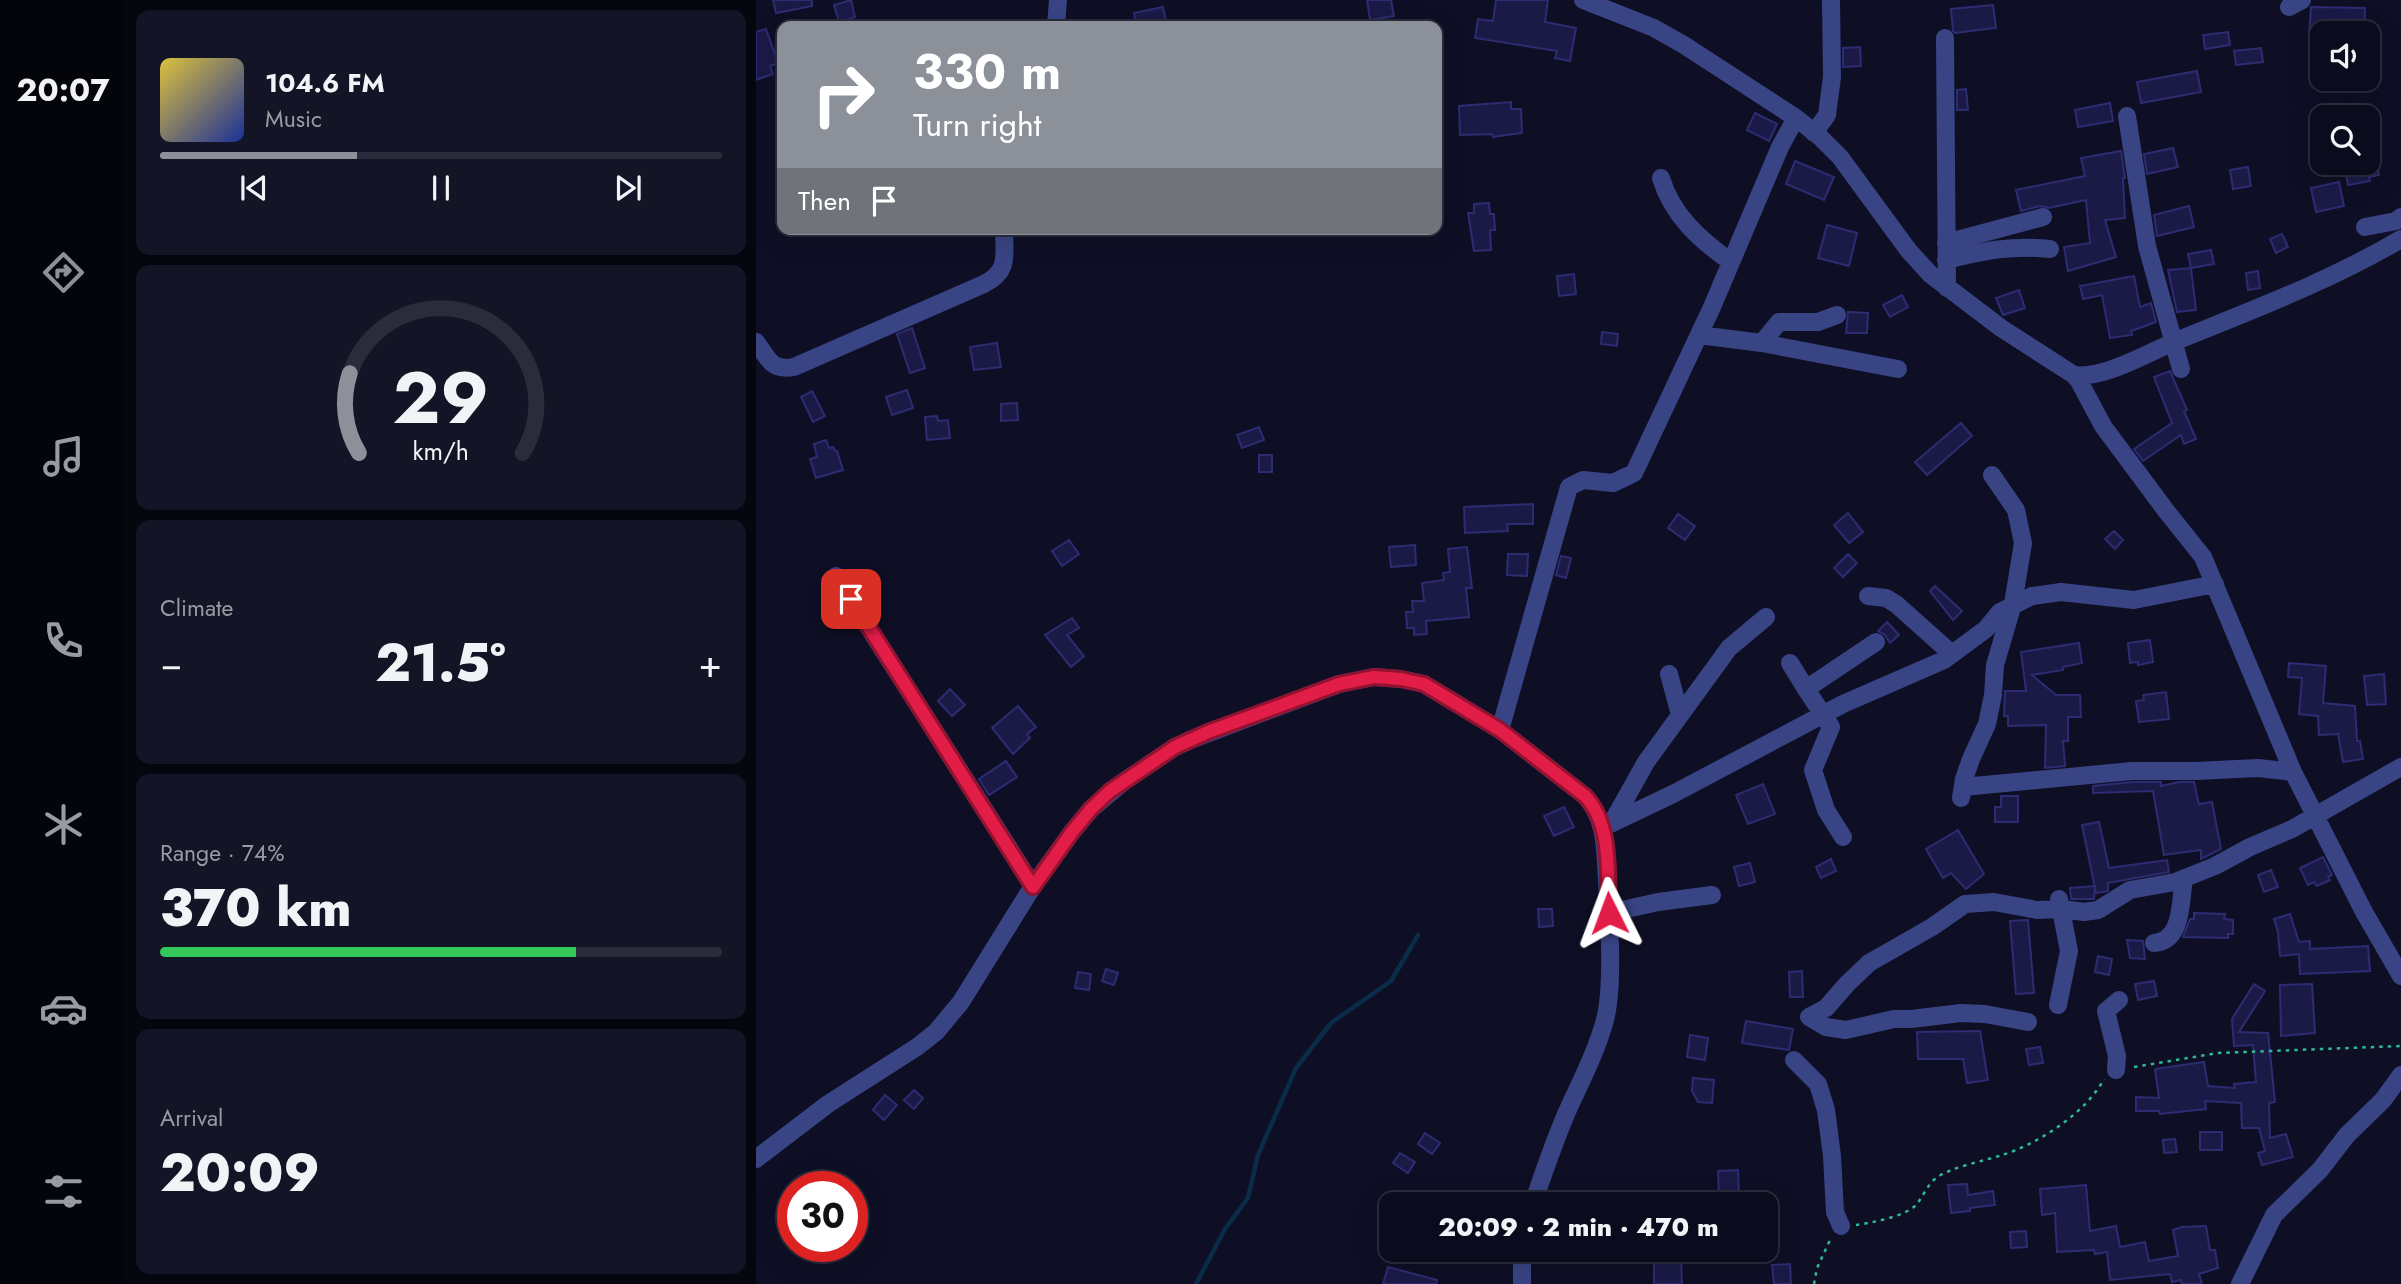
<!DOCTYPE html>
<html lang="en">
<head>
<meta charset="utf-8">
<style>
  :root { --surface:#0a0b1c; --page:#131425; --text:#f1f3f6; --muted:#999ba3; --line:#2a2b3b; --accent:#8c9099 }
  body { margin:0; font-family:Jost,sans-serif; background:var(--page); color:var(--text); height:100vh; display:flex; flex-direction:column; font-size:26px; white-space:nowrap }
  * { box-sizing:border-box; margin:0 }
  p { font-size:23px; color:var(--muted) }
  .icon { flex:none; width:38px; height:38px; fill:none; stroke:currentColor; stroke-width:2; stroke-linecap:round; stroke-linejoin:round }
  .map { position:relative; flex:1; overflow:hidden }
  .drawer { display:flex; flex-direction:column; gap:10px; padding:10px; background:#06060f; width:630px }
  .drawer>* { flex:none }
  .guide { position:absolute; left:21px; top:21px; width:665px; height:214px; border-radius:14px; box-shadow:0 7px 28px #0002,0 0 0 2px var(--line); background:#8c9099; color:#fff; overflow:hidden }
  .controls { position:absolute; left:1554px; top:21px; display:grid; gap:14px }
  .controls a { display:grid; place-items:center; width:70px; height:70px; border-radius:14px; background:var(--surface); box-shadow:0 7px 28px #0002,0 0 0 2px var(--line); font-size:35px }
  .speed { position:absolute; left:21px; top:1171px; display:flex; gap:14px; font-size:35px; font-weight:700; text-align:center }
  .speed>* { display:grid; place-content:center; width:91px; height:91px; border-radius:50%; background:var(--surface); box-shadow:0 7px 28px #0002,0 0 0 2px var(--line); line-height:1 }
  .speed .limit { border:10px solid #d22; background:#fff; color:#111 }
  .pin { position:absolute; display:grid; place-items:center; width:60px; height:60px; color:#fff; margin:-30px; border-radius:14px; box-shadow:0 4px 10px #0006 }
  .me { position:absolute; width:77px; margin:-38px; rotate:357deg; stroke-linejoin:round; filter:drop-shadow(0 0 5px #0008) }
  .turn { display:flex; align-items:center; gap:24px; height:147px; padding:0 21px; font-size:32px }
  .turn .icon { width:91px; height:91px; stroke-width:2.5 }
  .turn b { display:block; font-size:49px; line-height:60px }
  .then { display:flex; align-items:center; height:66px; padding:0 21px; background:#0003; gap:14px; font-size:26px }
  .big { font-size:52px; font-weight:800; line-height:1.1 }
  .drawer .widget { flex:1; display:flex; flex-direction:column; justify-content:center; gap:10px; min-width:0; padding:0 24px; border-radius:14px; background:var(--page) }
  .drawer .dial { align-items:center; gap:0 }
  .dial svg { height:182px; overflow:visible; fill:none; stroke:var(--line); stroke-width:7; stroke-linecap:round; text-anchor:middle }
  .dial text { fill:var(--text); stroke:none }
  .song { display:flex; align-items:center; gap:21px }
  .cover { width:84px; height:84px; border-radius:10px; background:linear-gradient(135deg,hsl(50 70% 55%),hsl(230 70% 35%)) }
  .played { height:7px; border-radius:4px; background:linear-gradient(90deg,var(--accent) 35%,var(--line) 35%) }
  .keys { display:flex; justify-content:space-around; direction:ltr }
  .heat { display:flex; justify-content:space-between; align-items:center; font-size:38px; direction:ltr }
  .charge { height:10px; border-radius:5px; background:linear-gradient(90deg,#34c759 74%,var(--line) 0) }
  .trip { position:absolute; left:623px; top:1192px; width:399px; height:70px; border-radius:14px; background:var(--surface); box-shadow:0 7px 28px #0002,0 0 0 2px var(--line); font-weight:800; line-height:70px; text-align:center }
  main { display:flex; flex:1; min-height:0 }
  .tabs { display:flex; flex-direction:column; width:126px; justify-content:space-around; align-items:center; background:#04040b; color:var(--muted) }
  .tabs .icon { width:49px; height:49px }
  .tabs .current { color:var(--accent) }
  .tabs b { font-size:32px; color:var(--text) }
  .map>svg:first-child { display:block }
</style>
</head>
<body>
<main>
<nav class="tabs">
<b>20:07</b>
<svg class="icon current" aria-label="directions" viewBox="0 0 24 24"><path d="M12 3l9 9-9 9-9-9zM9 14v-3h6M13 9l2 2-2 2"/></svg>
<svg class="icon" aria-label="music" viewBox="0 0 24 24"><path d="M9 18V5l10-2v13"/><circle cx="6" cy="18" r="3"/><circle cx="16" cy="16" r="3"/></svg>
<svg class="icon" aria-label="phone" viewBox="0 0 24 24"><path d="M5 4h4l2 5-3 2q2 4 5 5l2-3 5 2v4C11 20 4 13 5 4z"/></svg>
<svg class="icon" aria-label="climate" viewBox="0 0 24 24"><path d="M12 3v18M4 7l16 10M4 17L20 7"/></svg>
<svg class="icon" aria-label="car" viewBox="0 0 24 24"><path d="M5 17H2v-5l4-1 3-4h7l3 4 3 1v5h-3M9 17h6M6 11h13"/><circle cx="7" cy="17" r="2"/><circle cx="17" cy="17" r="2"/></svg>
<svg class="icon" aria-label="filters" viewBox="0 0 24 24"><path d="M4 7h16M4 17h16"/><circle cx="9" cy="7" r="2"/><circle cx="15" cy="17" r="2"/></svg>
</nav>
<section class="drawer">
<div class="widget">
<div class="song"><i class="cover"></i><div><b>104.6 FM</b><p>Music</p></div></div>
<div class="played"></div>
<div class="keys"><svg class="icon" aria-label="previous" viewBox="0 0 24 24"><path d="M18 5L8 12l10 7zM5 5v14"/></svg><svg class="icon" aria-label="pause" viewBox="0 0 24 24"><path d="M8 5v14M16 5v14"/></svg><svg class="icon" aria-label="next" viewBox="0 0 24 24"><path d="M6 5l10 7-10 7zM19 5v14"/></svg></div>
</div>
<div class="widget dial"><svg viewBox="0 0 100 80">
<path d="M14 69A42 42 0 1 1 86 69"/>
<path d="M14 69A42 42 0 0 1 10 34" stroke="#8c9099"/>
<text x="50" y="56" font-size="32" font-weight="700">29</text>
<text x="50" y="72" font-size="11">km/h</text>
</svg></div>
<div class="widget"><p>Climate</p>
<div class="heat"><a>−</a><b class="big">21.5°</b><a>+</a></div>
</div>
<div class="widget"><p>Range · 74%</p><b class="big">370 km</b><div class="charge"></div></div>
<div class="widget"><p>Arrival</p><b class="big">20:09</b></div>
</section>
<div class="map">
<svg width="1645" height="1284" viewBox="0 0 1645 1284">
  <rect width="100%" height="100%" fill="#0e0f25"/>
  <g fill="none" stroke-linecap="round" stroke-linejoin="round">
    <path stroke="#0b2c48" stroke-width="4.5" d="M440,1284L469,1229L492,1198L502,1155L540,1068L575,1023L635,981L662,935"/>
  </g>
  <path fill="#1b1a47" stroke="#2d2c73" stroke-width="2" d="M17,0H56V6L20,13Z
    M95,0L99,17L83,22L78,5Z
    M611,0H635L638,16L614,20Z
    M740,0H792L789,22L820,28L814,61L799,58L801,51L719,38L722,19L737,21Z
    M1237,5L1240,28L1199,33L1197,31L1195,9Z
    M407,7L411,26H380L378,13Z
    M1555,7L1609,8L1608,33H1566V36H1553Z
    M10,29L22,63L14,66L17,74L0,80V32Z
    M1472,32L1474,45L1449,49L1447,35Z
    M1104,47L1105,66L1087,67V48Z
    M1505,48L1507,62L1480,65L1478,51Z
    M1441,71L1445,92L1385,103L1381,82Z
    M1210,89L1212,110H1201V90Z
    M755,102V109H765L766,133L737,137L736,134L704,135L703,106Z
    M1354,103L1357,121L1322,127L1319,110Z
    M999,113L1021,124L1013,141L991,130Z
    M1417,148L1422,167L1391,174L1388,154Z
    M1365,151L1369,178H1367L1369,218L1349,220L1360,257L1312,271L1308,247L1334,243L1330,200L1293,208L1284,206L1265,211L1260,190L1329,176L1325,158Z
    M1039,161L1078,177L1068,200L1030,184Z
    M1588,163H1621L1623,175L1613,177L1614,181L1592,185Z
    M1492,167L1495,186L1477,189L1474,170Z
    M1583,182L1588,206L1560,212L1555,188Z
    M733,203L734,214H738L739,230H734L735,250L718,251L712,213H718V204Z
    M1433,206L1438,227L1401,236L1398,215Z
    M1071,225L1101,233L1093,266L1062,258Z
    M1526,234L1532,247L1520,253L1514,239Z
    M1455,250L1458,264L1435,268L1432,254Z
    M1435,268L1440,310L1421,312L1412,270Z
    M1502,271L1504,288L1492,290L1490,273Z
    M818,274L820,294L803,296L801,276Z
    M1378,276L1384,307L1395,303L1400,322L1375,331L1376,335L1354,338L1346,295L1327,299L1324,286Z
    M1263,290L1269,308L1247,315L1240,298Z
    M1146,295L1152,307L1134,317L1127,305Z
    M1092,312L1112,313L1111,333H1090Z
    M156,328L169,368L154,373L141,334Z
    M846,332L862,334L861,346L845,344Z
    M241,343L245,367L218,370L214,347Z
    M1414,371L1431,410L1428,411L1440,439L1428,444L1425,435L1387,461L1378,449L1416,423L1398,377Z
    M151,390L157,408L136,415L130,397Z
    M56,391L69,416L57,422L45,397Z
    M261,403L262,420L245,421V404Z
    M181,416L182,421L192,420L194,438L171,440L169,417Z
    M1205,423L1216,436L1171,475L1159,462Z
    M503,427L508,440L486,448L481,435Z
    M70,440L73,448L77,447L79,451H81L87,470L60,478L54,459L61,457L58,444Z
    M503,455H516V472H503Z
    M777,504V524H751L752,531L709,533L708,507Z
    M1092,513L1107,532L1093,543L1078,525Z
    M922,514L939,526L929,540L912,528Z
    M1358,531L1367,540L1359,549L1349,539Z
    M313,540L323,554L306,566L296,551Z
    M659,545L660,565L635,567L633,547Z
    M711,547L716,588H710L713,617L670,621L671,634L658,635V628H651L650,612H657L656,601H668L666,583L688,580L687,573L694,572L692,549Z
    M752,554H772L771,576L751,575Z
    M1092,554L1101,563L1087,577L1078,568Z
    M805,556L815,558L810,578L800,575Z
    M1179,586L1206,611L1197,620L1174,591Z
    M316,618L323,628L311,635L328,656L315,667L289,635Z
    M1131,622L1143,635L1134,643L1129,635L1122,631Z
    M1394,640L1397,662L1382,665V662L1374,663L1372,643Z
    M1323,643L1326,663L1307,667V670L1276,675L1300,695H1324L1325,717H1312V741H1307L1309,766L1289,768L1290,725L1252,726V716H1248L1249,691H1270L1265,652Z
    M1533,663L1570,666L1567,703L1599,706L1601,741H1604L1607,759L1587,762L1582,734L1563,735L1562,716L1543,714L1546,678L1532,677Z
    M1628,674L1630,704L1611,705L1608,676Z
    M194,689L209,705L196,716L182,701Z
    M1410,692L1413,719L1383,722L1380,701L1388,700L1387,695Z
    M262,706L280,727L271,734L274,738L257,754L236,728Z
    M250,761L261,777L233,795L223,779Z
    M1377,782H1405V786L1423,782H1438L1443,804L1456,802L1465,849L1445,859V850L1408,855L1397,791L1337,793V786Z
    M1007,784L1019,814L992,824L980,795Z
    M1245,796H1262V822H1239V807H1245Z
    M808,807L818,827L798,836L788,816Z
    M1343,822L1353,868L1411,860L1413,872L1352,883V891L1340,893L1326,825Z
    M1202,830L1228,874L1210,889L1195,873L1187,878L1170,849Z
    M1567,857L1576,875L1572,877L1574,880L1561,886L1558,882L1552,885L1544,868Z
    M1075,859L1080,871L1065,878L1060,867Z
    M994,863L999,882L983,886L978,867Z
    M1515,870L1522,887L1508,892L1502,875Z
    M1339,886L1338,899H1315L1314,888Z
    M782,909H796L797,926L783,927Z
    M1438,913L1469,914L1468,919L1477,920V934H1472V938L1427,937L1434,919H1438Z
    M1534,914L1543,942L1554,941V949L1612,946L1614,971L1544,974L1543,954L1524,956L1522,932L1518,919Z
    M1272,920L1278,993L1260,994L1254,921Z
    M1371,940L1387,941L1389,959L1374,958Z
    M1342,956L1356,959L1353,975L1339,972Z
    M350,969L362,973L358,985L346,981Z
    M1046,971L1047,997H1034L1033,972Z
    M322,972L335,974L333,990L319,988Z
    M1398,981L1401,996L1382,1000L1379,984Z
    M1498,984L1509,991L1483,1032L1512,1033L1519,1102L1513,1103L1514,1138L1530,1134L1537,1157L1506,1165L1502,1153L1509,1151L1503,1128H1486L1485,1103L1449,1101L1450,1109L1404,1114L1403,1111H1380V1097L1403,1098L1399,1069L1448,1062L1452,1086L1479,1088L1478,1084L1500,1082L1497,1045L1478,1046L1476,1019Z
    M1556,984L1559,1033L1525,1036L1524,985Z
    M990,1021L1037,1029L1033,1050L986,1043Z
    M1224,1031L1232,1080L1211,1083L1207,1059H1162L1161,1032Z
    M934,1035L952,1038L949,1060L931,1057Z
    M1284,1047L1287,1063L1273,1065L1270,1049Z
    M937,1078L958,1080L956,1103L942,1102L936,1091Z
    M158,1090L167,1098L158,1109L148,1100Z
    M129,1095L141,1105L128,1120L117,1110Z
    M1444,1132H1466V1150H1444Z
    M669,1133L684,1143L676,1154L662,1144Z
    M1419,1139L1421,1152L1408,1153L1407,1140Z
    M644,1153L659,1162L652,1173L637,1163Z
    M982,1170L983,1194L963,1195L962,1171Z
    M1211,1184L1212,1195L1237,1191L1239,1205L1214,1208V1211L1195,1213L1192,1185Z
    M1330,1185L1334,1231L1360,1226L1364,1247L1389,1242L1393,1261L1422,1256L1417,1230L1426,1227L1450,1226L1454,1250H1459L1462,1268L1443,1274L1446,1284H1426L1425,1280L1416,1282L1414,1274L1354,1280L1351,1252L1339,1254L1338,1250L1301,1252L1299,1213L1286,1215L1284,1189Z
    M1270,1231L1271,1247L1255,1248L1254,1232Z
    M898,1259H925L926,1284H898Z
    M1034,1264L1035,1284H1018L1016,1265Z
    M632,1267L681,1280L680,1284H627Z"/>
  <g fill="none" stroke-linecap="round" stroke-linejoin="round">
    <path stroke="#2eb897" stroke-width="2.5" stroke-dasharray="3.5 5" stroke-linecap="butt" d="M1378,1067L1462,1053L1645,1046
      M1100,1225C1115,1223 1150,1216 1160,1205C1167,1197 1171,1185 1180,1178C1195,1167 1228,1161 1246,1155C1282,1144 1330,1113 1348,1079
      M1058,1284L1061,1268L1075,1238"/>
    <path stroke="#394485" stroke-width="18" d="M827,0L898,28L928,45L1040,118L1064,137L1084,157L1153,251L1174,274L1245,328L1318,375L1323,381L1347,426L1411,512L1447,557L1537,772L1608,912L1645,976
      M1533,7L1546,0
      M300,26L302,0
      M1189,38L1191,288
      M1371,116L1391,246L1425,369
      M1058,133L1071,115L1076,77L1075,0
      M905,178C916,215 944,240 975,262
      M1609,227L1640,221L1645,217
      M1190,243L1287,217
      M1190,260C1229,251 1253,245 1294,249
      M943,335L1006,343L1023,322H1062L1081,315
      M0,342C13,359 15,371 38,367L228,284C254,271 248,255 248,229
      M1006,343L1142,369
      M1318,375C1348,379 1392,353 1420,341C1496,310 1574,281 1645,239
      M80,576L277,886
      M1112,596L1130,598L1140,604L1196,654
      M1034,663L1050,689
      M913,674L924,715
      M744,730L813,487L827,480L857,483L878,473L956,307L1024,147L1040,118
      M1207,787L1376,771H1439L1502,768L1537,772
      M1205,798L1208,779L1215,759L1231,724L1237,695L1239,665L1257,604L1267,543L1260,510L1236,475
      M857,821L890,762L973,648L1010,617
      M847,825L854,824L917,794L1087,704L1188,660L1230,629L1244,612L1276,596L1305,592L1378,600L1459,584
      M1087,837L1070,810L1057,770L1075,727L1050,689L1120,642
      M853,913L902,902L956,895
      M1398,943C1427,941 1424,902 1428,879
      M1302,1005L1313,951L1303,899
      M1272,1022L1229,1014L1205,1013L1155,1019H1138L1090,1030L1070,1027L1053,1017L1070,1008L1091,984L1113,963L1176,927L1209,904L1238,902L1281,910L1306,909L1328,912L1342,910L1374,890L1419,882L1459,866L1494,847L1536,829L1645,767
      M1038,1060L1062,1084L1070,1110L1076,1156L1079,1212L1085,1226
      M1360,1070L1361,1056L1350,1011L1363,1000
      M0,1159L72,1104L161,1047L180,1032L205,1002L277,886L316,832L335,809L367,782L419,747L434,740L583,684L618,677L645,679L668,684L744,730L829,796C851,820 849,851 851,881C853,919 858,984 849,1020C840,1053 824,1083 810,1114C798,1143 787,1174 777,1204
      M766,1284V1250
      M1484,1284L1518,1215L1564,1170L1591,1135L1627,1100L1645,1075"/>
  </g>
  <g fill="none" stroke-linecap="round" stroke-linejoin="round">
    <g stroke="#92132f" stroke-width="18">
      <path id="route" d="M95,599L277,887L316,832L335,809L354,791L419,747L452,732L583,684L618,677L645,679L668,684L744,730L829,796C857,825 851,875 853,913"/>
    </g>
    <use href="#route" stroke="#e11d48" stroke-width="12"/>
  </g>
</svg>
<div class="controls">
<a><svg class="icon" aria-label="sound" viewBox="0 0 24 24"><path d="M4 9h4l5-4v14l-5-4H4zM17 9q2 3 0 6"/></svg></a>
<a><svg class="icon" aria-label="search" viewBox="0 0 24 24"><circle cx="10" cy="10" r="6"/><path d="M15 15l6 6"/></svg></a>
</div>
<div class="speed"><div class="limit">30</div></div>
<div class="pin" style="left:95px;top:599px;background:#d93025"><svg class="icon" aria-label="arrive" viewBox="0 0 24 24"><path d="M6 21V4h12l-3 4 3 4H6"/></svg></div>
<svg class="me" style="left:853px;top:913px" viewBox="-20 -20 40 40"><path d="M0-17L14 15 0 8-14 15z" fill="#e11d48" stroke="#fff" stroke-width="4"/></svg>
<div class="trip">20:09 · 2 min · 470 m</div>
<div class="guide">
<div class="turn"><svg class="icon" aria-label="right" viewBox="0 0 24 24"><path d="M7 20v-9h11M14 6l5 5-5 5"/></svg><div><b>330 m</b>Turn right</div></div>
<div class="then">Then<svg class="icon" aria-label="arrive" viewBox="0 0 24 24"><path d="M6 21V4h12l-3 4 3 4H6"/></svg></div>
</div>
</div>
</main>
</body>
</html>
